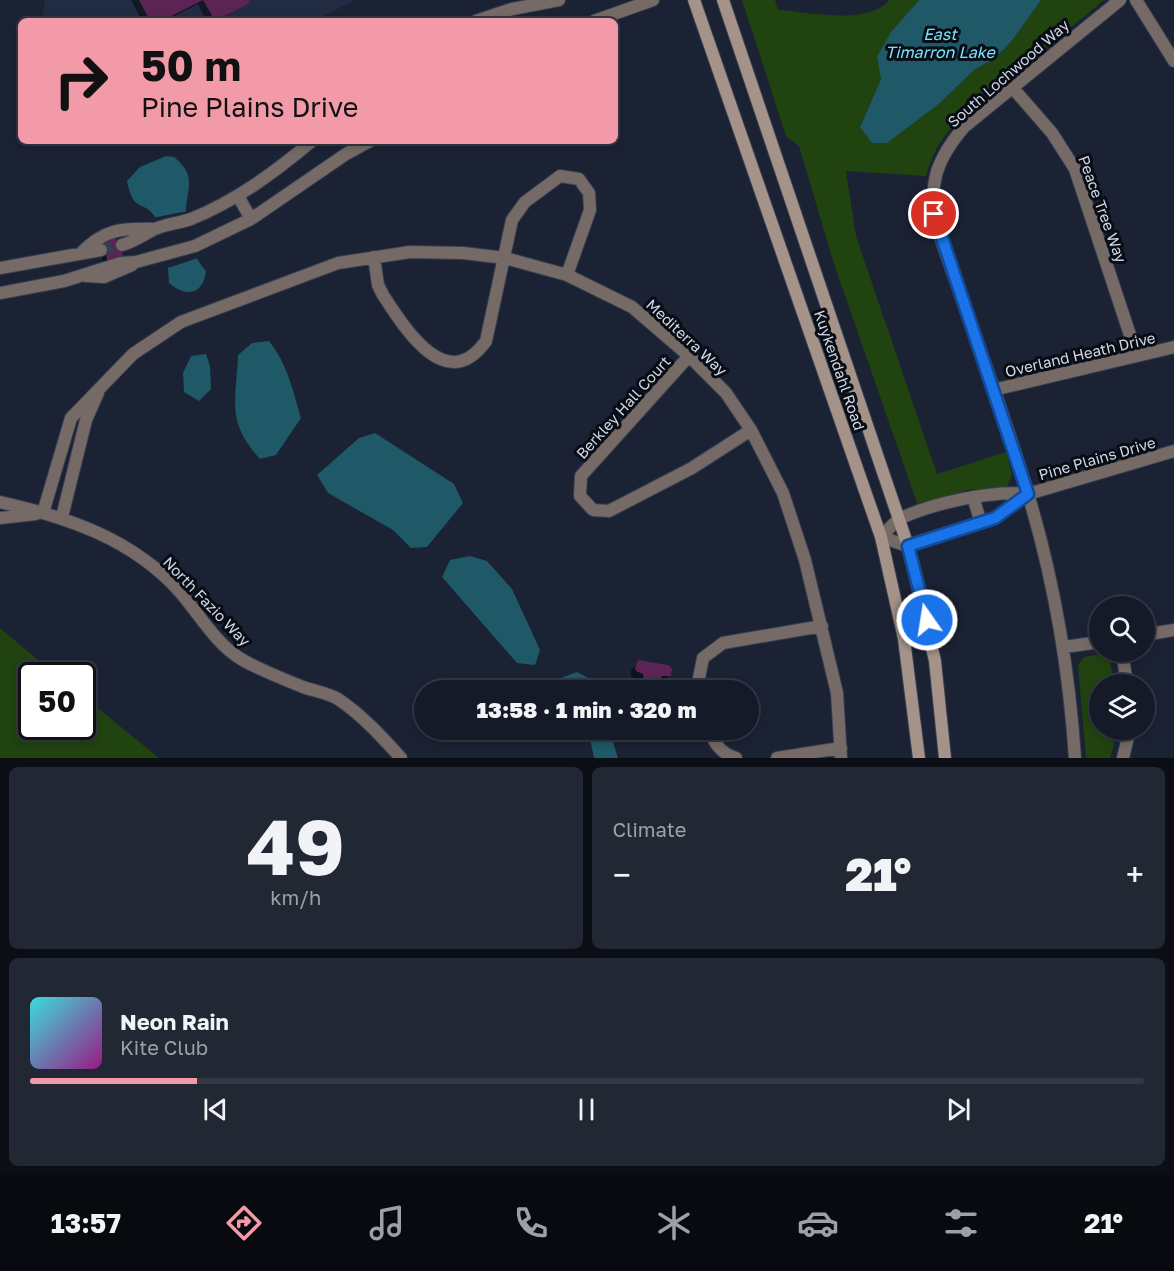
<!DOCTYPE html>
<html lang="en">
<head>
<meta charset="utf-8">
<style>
  :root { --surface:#141a27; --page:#212733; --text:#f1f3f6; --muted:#9da1a7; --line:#333844; --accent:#f39aa8 }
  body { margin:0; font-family:"Golos Text",sans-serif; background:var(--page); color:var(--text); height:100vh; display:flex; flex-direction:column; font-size:22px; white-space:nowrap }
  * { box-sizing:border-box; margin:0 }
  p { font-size:20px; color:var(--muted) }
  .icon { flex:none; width:33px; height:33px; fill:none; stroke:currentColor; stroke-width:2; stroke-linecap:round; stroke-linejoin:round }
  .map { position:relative; height:758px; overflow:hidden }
  .sheet { display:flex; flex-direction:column; gap:9px; padding:9px; background:#0b0e15; flex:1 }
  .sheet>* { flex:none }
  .top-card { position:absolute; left:18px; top:18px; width:600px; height:126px; border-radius:9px; box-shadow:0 3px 9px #0003,0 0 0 2px var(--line); background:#f39aa8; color:#111; overflow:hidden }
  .fabs { position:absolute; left:1089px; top:596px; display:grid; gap:12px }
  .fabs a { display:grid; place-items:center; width:66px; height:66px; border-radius:50%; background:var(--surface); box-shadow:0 3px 9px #0003,0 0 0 2px var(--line); font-size:30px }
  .speed { position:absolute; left:18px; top:662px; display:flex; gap:12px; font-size:30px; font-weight:700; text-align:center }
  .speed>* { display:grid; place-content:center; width:78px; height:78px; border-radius:50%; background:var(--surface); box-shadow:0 3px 9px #0003,0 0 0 2px var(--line); line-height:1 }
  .speed .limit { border:3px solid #111; border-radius:9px; background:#fff; color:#111 }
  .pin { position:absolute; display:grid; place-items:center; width:51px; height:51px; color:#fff; margin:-26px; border:3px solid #fff; border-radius:50%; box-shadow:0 2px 6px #0007 }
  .me { position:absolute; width:66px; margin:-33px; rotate:347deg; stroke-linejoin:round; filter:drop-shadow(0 0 4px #0008) }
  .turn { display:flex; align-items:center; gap:21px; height:126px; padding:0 24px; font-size:27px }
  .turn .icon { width:78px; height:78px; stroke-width:2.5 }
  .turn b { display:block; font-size:42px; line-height:51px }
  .big { font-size:45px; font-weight:800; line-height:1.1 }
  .sheet .widget { flex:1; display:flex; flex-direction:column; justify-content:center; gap:9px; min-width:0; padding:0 21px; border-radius:9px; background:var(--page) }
  .sheet .dial { align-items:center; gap:0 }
  .dial b { font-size:78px; line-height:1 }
  .song { display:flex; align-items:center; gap:18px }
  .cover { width:72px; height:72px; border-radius:9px; background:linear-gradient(135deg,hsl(180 70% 55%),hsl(310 70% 35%)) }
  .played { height:6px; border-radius:3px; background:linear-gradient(90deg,var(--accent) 15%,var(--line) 15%) }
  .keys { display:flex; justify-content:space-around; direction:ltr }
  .heat { display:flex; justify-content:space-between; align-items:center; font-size:33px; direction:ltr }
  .sheet .tiles { flex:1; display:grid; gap:9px; grid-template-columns:1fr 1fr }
  .widget:last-child { grid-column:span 2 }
  .trip { position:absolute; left:414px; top:680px; width:345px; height:60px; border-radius:30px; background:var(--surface); box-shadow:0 3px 9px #0003,0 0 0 2px var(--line); font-weight:800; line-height:60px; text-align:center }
  .tabs { display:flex; height:96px; justify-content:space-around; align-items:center; background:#080a10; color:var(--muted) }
  .tabs .icon { width:42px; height:42px }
  .tabs .active { color:var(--accent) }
  .tabs b { font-size:27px; color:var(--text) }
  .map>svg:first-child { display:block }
</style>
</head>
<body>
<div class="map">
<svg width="1174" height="758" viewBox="0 0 1174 758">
  <rect width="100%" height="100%" fill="#1a2234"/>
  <path fill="#212c43" d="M45,0H355L314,21H42Z"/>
  <path fill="#204310" d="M742,0H775L778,10C809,12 868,26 889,0H919L891,32L881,79L860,126L940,103L974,70L995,58L1011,42L1041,0H1104L956,122C941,139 932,154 926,176L846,171L856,236L937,474L1006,452L1012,475L1007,487L967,490L918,506L833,261L799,146L786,136Z
    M0,628L56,675H32V726H82L83,696L159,758H0Z
    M1101,654L1110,660L1114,684H1100V729H1118L1117,733L1110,758H1086L1078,665L1084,657Z"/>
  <path fill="#1f5866" d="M919,0H1041L1011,42L995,58L974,70L940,103L887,143H872L860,127L881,79L877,57L891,32Z
    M166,156L174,157C196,175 188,185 186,209C185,230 192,256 206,271C203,296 185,297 169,283C168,264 165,233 155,217C145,200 133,214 127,181L140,167Z
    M269,341C287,363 293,391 301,418L276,455L260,459C226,421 236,403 238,355L252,343Z
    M206,354L210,366L211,389L199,401L184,392L183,373L191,356Z
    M375,433L454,484L463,503L427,547L411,548L393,530L328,493L317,475L359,438Z
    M470,556L487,561L512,589L540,650L535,665L517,663L442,577L450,560Z
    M577,672L592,680L597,690H549L555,680Z
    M578,729H609L618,758H594L591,743Z"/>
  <path fill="#1a2234" d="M188,211L198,258L168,268L152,218Z"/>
  <path fill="#0007" d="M131,0H247L248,3L217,21H206L198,4L165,21H142Z
    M103,242L119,258L104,265L99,245Z
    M639,662L670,675L664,680H658L660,690H639L638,679L631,677V670Z"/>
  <path fill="#5b2454" d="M139,0H248L250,3L215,21L203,0L162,21H150Z
    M115,237L123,255L120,259L108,263L102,240Z
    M638,660L668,665L672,669L671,676H662L660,679L662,690H644L643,674L636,671L635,668Z"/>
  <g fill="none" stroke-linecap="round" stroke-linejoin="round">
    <path stroke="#363d4f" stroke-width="12" stroke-dasharray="12 6" stroke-linecap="butt" d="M101,250L122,245"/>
    <g stroke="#373f50" stroke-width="14">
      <path id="minor" d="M1136,0L1174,61
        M476,21L512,9L559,0
        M594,21L653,0
        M1012,87L1052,133L1075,169L1137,356
        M238,196L251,219
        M122,245C135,241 143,235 155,229C166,224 180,223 191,219C236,201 275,172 312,141
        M80,254C104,229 121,228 155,229
        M374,257L378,285L383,295C405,329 447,396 486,341L512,220L525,202L560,176L579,179L589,193L590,210L567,275
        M0,268L101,250
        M86,276L104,277L132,265
        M0,293L64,281L121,263L136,262L195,246L251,219L346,154L370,141
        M689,356L581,476L580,496L593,510L609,511L692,468L751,430
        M993,390L1174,347
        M1028,494C992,490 934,503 901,518C894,522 887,531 881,537L908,546L995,518L1028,494L1174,451
        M973,497L981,523
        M0,502C67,517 133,539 180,592C199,614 216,644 241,659C260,670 283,679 303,687C314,691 328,693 338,699C362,715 382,737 401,758
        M43,513L71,418L133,354L181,322L338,263L410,252L463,253L505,258L567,275L632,307L689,356L726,393L751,430L783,493L805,560L837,693L841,758
        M62,517L86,420L98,393
        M0,518L36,514
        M1144,635L1174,630
        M1064,647L1100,642
        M1122,651L1127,684
        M702,690L699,678L703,658L723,643L822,626
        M710,729C713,743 722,754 736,758
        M777,758L841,748
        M1075,758C1069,669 1054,580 1028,494C1002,405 968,318 938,231C927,187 935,161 964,127L1120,0
        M1123,758L1130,729"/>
    </g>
    <g stroke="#373f50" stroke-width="14">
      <path id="secondary" d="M694,0L881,537L904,639L919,758
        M723,0L908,546L935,661L945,758"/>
    </g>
    <use href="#minor" stroke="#756a65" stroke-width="12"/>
    <use href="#secondary" stroke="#a5938a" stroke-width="12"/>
  </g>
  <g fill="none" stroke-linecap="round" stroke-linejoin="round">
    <g stroke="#114b97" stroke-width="15">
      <path id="route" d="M927,620L908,546L995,518L1028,494L934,214"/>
    </g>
    <use href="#route" stroke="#1a73e8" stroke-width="10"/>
  </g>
  <g text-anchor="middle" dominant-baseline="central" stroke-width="6" stroke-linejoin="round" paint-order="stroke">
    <g font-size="15" fill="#d2d8e5" stroke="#080c14">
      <text transform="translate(1008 73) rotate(-41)">South Lochwood Way</text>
      <text transform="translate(1103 209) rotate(70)">Peace Tree Way</text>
      <text transform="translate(687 337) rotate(43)">Mediterra Way</text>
      <text transform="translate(1080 354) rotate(-13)">Overland Heath Drive</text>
      <text transform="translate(840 370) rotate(71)">Kuykendahl Road</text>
      <text transform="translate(623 407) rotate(-48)">Berkley Hall Court</text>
      <text transform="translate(1097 458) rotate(-16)">Pine Plains Drive</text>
      <text transform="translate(207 601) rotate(46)">North Fazio Way</text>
    </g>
    <g font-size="16" font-style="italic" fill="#77e4ff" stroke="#080c14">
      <text x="940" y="34">East<tspan x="940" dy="18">Timarron Lake</tspan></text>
    </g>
  </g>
</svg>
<div class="fabs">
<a><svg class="icon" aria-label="search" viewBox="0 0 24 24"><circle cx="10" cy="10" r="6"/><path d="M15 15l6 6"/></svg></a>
<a><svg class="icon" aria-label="layers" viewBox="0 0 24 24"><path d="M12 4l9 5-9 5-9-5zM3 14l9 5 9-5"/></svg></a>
</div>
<div class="speed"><div class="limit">50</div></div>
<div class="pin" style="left:934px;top:214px;background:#d93025"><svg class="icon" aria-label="arrive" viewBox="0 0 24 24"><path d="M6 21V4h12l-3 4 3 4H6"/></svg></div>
<svg class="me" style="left:927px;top:620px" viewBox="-20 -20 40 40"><circle r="17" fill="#1a73e8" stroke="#fff" stroke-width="3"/><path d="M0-11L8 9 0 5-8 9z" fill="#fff"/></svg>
<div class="trip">13:58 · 1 min · 320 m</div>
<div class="top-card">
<div class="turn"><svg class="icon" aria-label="right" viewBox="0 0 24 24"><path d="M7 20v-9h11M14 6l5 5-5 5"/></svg><div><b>50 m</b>Pine Plains Drive</div></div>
</div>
</div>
<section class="sheet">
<div class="tiles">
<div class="widget dial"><b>49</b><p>km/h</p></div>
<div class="widget"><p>Climate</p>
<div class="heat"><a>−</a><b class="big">21°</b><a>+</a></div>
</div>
<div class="widget">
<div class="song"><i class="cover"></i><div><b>Neon Rain</b><p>Kite Club</p></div></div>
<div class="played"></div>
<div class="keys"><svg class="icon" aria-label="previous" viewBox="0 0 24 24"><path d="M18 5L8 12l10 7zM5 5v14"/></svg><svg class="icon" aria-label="pause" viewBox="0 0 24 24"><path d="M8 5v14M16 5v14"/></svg><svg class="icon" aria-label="next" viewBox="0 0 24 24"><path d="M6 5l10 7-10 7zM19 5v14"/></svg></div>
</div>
</div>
</section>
<nav class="tabs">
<b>13:57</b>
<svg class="icon active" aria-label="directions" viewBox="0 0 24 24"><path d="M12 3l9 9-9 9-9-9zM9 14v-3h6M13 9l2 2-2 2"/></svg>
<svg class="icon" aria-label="music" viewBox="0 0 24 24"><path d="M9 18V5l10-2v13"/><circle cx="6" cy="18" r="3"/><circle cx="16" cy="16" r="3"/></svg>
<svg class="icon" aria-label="phone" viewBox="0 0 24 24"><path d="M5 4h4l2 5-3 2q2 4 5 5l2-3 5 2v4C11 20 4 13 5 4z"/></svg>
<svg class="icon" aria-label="climate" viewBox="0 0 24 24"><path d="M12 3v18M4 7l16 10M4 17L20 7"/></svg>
<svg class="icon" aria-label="car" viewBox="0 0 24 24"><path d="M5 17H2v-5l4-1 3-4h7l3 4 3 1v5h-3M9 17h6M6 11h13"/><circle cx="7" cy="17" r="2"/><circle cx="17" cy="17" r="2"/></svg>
<svg class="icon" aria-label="filters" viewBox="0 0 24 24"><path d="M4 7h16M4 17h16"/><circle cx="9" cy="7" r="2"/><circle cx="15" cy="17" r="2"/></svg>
<b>21°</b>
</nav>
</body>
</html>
